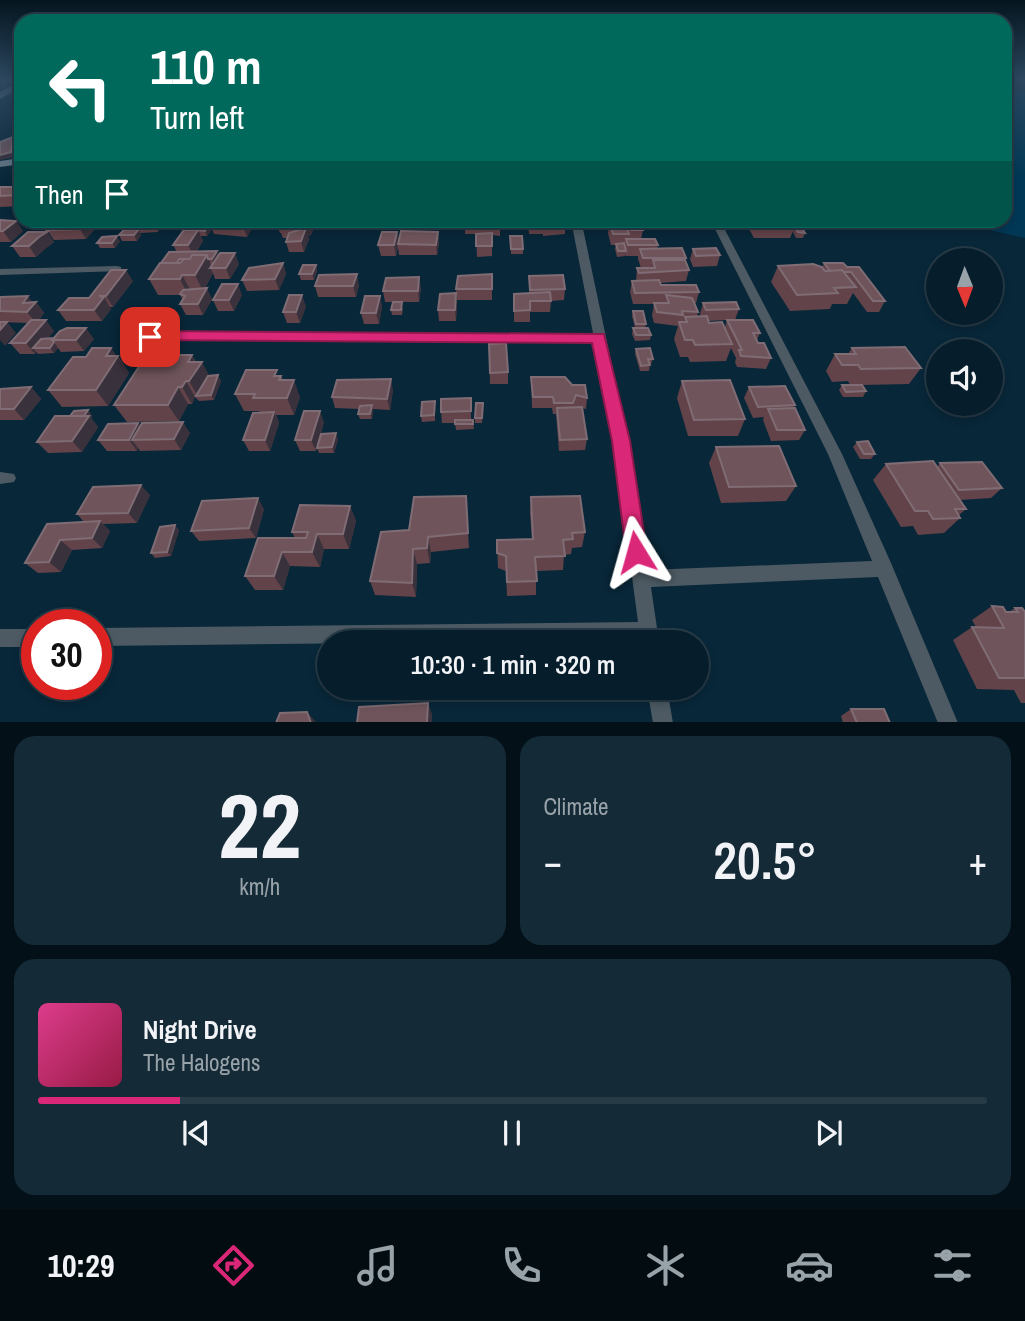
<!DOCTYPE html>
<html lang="en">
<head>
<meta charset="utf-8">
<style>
  :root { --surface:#061d2b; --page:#142a37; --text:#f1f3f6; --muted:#98a2a9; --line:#273b47; --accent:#db2777 }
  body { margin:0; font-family:"Archivo Narrow",sans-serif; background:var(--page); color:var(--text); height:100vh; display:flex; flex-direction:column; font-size:26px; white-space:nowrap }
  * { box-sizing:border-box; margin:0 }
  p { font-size:23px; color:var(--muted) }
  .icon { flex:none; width:38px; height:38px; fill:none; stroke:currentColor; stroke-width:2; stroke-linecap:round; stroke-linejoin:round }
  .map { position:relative; height:722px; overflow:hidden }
  .side { display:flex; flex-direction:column; gap:14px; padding:14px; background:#031018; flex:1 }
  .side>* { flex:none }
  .hud { position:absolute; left:14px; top:14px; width:998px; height:214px; border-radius:21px; box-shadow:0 4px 10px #0003,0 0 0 2px var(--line); background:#00695c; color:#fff; overflow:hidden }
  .needle { width:46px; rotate:179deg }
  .fabs { position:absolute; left:926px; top:248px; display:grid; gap:14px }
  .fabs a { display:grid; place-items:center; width:77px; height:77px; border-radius:50%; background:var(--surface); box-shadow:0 4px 10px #0003,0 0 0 2px var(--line); font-size:35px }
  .speed { position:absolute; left:21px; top:609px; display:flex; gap:14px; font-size:35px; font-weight:700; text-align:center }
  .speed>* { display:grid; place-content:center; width:91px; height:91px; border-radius:50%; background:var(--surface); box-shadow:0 4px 10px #0003,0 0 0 2px var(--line); line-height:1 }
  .speed .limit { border:10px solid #d22; background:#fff; color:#111 }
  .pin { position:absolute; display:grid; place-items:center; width:60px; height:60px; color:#fff; margin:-30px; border-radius:14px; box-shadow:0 4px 10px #0006 }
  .me { position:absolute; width:77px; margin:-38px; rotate:352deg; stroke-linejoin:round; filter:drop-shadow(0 0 5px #0008) }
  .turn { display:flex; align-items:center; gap:24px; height:147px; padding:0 21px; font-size:32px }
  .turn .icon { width:91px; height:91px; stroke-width:2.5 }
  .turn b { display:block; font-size:49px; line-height:60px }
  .then { display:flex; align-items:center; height:66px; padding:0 21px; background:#0003; gap:14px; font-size:26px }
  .big { font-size:52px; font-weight:600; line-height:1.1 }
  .side .widget { flex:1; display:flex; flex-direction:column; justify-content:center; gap:10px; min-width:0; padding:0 24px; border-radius:21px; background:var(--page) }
  .side .dial { align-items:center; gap:0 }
  .dial b { font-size:91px; line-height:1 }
  .song { display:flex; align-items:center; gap:21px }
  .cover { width:84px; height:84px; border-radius:10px; background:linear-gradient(135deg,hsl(330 70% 55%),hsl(340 70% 35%)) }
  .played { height:7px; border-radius:4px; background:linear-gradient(90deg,var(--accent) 15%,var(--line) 15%) }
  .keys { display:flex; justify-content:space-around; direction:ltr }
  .heat { display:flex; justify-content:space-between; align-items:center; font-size:38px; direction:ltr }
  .side .tiles { flex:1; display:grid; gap:14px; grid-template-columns:1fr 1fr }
  .widget:last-child { grid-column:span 2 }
  .trip { position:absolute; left:317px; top:630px; width:392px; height:70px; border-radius:35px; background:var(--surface); box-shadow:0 4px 10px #0003,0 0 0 2px var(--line); font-weight:600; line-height:70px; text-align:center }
  .menu { display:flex; height:112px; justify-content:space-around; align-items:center; background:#020c11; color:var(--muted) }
  .menu .icon { width:49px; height:49px }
  .menu .selected { color:var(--accent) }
  .menu b { font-size:32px; color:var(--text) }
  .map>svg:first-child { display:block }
</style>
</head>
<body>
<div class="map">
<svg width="1025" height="723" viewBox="0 0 1025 723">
  <rect width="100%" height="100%" fill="#082739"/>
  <path fill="#003855" d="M1025,91V238L950,221L1004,220L1005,93Z"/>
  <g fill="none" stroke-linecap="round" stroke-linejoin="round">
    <path fill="#4d5a63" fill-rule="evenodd" d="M0,79H21V83H0Z
      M189,220H198L182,245H176L174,243Z
      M571,220H599L582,224L628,441L648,570L872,561L828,454L715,229L706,220H716L724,228L842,454L891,563L958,723H938L878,577L651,587L659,642H641V640L96,646V628L638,622L614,441L595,341H150L144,337L150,333H593Z
      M117,266L121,267V271L0,275V269Z
      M0,472L14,474L16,478L14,482L0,484Z
      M0,629H37V647H0Z
      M647,688H667L673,723H653Z"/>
    <path fill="#637886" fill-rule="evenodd" d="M21,80V87L0,99V92Z
      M21,158V164L0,167V161Z"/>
  </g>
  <path fill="#624349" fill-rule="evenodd" d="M0,79H21L19,81H0Z
    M0,187H21V206L0,207Z
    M0,220L16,221L23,231L11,242H0Z
    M166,220L158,232L140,233L141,235L137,241H122L119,235L127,230L123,222Z
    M277,220L314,227L311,235L308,236L309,239L304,252H289L286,242L287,238H283L281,233H280L276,223Z
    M400,220H437L435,227L417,228L412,227L411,224H401Z
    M465,220H500V236L492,235V256L477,257L476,234H465Z
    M528,220H565V234L543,236V234H529Z
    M623,220H641L643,230L641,239L658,245L657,248L686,258L685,261L689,270L686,281L660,283L661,285L699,292L696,303H694L698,312L697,317L701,316L700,314L703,303L739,309L735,320L760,333L757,340L758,343L771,358L766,369L737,367L735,362L736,358L731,348L726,361L690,362L688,357H680L674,339L678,326L654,323L652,315L654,304H633L630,292L632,281H636L637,268H641L638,259V256H626V255L625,256L617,257L615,249L616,245H611L608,233L610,222H623ZM727,320L725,327L709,323L708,321Z
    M744,220H803L801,227L805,233L803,238H796L793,232L794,229L790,238H754Z
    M55,221L94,230L86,239L54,240L47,230Z
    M202,221L255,222L247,237L214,234L212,229L207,236H201L203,241L196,252L218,255L239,264L230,279H215L213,273L205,288L212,299L203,315H186L180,304L183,300L180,295H158L149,279L177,252L173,245L196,230Z
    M47,232L54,242L46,248L36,257H20L12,246Z
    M397,232L399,240L438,232L439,243L437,255H399L398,247L396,256H381L378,245Z
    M510,236L523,249V254H511Z
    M120,241L115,248H100L97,243Z
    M693,249L720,255L717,266L693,267L690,259Z
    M283,263L286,274L279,290L247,291L242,280Z
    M824,263L847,267L885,301L879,312H867L853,293L847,304H832L830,309L790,311L771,282L778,266L822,268Z
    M316,265L317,271L314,280H301L299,274Z
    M529,276L565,289L564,300L551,301L550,312H530V322H514V294L529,293Z
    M133,281L113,307H110L111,309L102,321H66L58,310Z
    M359,285L356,297H318L315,286Z
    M492,285V300H457L456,289Z
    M421,288L419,302H385L383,291Z
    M456,293L457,304L456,321H439L438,310Z
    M242,295L234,311H218L213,300Z
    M380,296L382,307L379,324H364L361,313Z
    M0,297L36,302L44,313L39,320L54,331L47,339H94L84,351L61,352L58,348L54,353L38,354L36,352L35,354H20L10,343L28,323L0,322Z
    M306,306L300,323H287L283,312Z
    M403,308L402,315H392L391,310Z
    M633,311L646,324L645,328L651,335L650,340L635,341L632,334L633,328H635L632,316Z
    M489,344L508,372V384H490Z
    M148,347L151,352L147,359H136L133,353Z
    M852,348L921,368L909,384L862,385L866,391L863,397H843L839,390L842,385H850L848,381L832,382L826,371L835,354H848Z
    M636,349L653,359L651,364H650L649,371H640L635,354Z
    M192,355L196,362L209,376L221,381L214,400L199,401L195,397L192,404H188L179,421L127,422L114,405L170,362Z
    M117,356H118L129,373L108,406L62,407L48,390Z
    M279,376H281L283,380L300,397L294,415H276L279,423L270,451H249L243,440L260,413L259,411H244L235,394Z
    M531,377L572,385L587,398L586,409L582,408L587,439L585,450L559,451L556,414H553L552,408H532Z
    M682,381L745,419L738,436H688L677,398Z
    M31,387L41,399L24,420H0V389Z
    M749,387L795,405L794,408L805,430L799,440L771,441L763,420L764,417L753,418L744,398Z
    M393,390L390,410L373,409L372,419H360L358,414L359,409L335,408L332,397Z
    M471,398V420H473L474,429L456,430L455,423H442L441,412Z
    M483,403L482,423H475V418Z
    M435,406V421L422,422L421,416Z
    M88,410L92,416L91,418L98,427L82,452L48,453L37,442L70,416Z
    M324,422L316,451H300L295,440Z
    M138,423L140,426L190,433L181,450L140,451L138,448L137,451H107L98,440Z
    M338,439L334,453H319L317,448Z
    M857,442L875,454L871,459H860L853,447Z
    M716,447L796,486L786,501L721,503L709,463Z
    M940,463L1002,488L991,498L960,500L966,509L959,515L960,518L944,533L918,535L913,526L901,527L873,480L886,464L937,467Z
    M150,495L137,523L103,524L110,531L102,548L72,550L61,572L38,573L25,563L84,522L77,514Z
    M466,496L469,548L431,552L430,563L417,564L416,597L375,595L370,581L409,530Z
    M531,497L585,532L582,547L572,548L571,554L564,555L563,570L536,571V595L507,596L506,571L498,568L497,540L532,539L530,513Z
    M350,506L356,521L349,549H324L320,567L290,566L283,590H255L245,576L295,538L292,532Z
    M264,509L256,538L199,541L191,531Z
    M179,530L171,556L155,558L151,553Z
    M992,606L1006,612H1009L1015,608L1025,612V703H1021L1014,690L977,689L953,640L972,627H976L972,620Z
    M851,709L890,723H843L841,716Z"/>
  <path fill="#39313b" d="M6,83L8,87L0,92V86Z
    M13,137L21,150V156L0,160V155Z
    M87,220H88L94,230L86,239L80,229Z
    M153,220H166L158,232L152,222Z
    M246,220H255V222L247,237L243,226Z
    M309,220H313L314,227L311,235L308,236L309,239L304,252L301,241L302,237L299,227Z
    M16,221L23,231L11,242L3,231Z
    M209,224L212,229L207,236L205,231Z
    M139,229L141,235L137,241L134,235Z
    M198,230L203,241L193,255L188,245Z
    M47,232L54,242L46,248L36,257L29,246L39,237Z
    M397,232L399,242L398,244L396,256L394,245Z
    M438,232L439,243L437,255L436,245Z
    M117,236L120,241L115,248L112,243Z
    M217,251L221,262L216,268L212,259Z
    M235,253L239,264L230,279L226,268Z
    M207,255L212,268H210L213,273L203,291L195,275Z
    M283,263L286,274L279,290L275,279Z
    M316,265L317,271L314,280L312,274Z
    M126,270L133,281L113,307L106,296Z
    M357,274L359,285L356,297L353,286Z
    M182,275L191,291L188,295L180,279Z
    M419,277L421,288L419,302L418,291Z
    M238,284L242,295L234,311L229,300Z
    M207,288L212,299L203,315L198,304Z
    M456,293L457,304L456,321L455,310Z
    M302,295L306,306L300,323L296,312Z
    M28,296L34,304L36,302L44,313L36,323L27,312L23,303Z
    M380,296L382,307L379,324L376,313Z
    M104,297L111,309L102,321L94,310Z
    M46,320L54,331L40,348H33L36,352L35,354L26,343Z
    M7,322L16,333L5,346L0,340V330Z
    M86,328L94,339L84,351L76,340Z
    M54,342L58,348L54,353L50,348Z
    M148,347L151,352L147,359L144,353Z
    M111,348L129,373L108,406L96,390L106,356Z
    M192,355L198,367L202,362L211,379L198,396L189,381L188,362Z
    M218,375L221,381L214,400L211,395Z
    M391,379L393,390L390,410L387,399Z
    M294,380L300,397L294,415L287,398Z
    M186,381L195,397L192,404L182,387Z
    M31,387L41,399L24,420L14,409Z
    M178,387L188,404L179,421L168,405Z
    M372,405L373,411L372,419L370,414Z
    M88,410L92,416L91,418L98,427L82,452L72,441L82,419Z
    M320,411L324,422L316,451L311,440Z
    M274,412L279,423L270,451L265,440Z
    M183,422L190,433L181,450L174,439Z
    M138,423L146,434L132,440L138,448L137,451L129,440Z
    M336,433L338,439L334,453L332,447Z
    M141,485L150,495L137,523L128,513Z
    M258,498L264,509L256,538L249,528Z
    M350,506L356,521L349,549L343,534Z
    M100,521L110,531L102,548L92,538Z
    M175,525L179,530L171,556L167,552Z
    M317,534L324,549L320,567L312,552Z
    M428,537L431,552L430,563L427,548Z
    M60,540L72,550L61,572L49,562Z
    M413,549L417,564L416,597L412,583Z
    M282,552L290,566L283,590L274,576Z
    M428,703L432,714V723H427Z
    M307,712L316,722V723H311Z"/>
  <path fill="#6f555b" stroke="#7f6c74" stroke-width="2" d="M21,128V150L12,152L16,142L14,139L16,129Z
    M13,137L11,152L0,155V142Z
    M0,187H21V192L18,195L0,196Z
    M0,220L16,221L3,231H0Z
    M87,220L80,229L47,230L55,221Z
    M125,220H153L152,222H123Z
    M212,220H246L243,226L209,224Z
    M277,220H309L308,225L299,227H279L282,223H276Z
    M465,220H500V225L465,223Z
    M529,220H565V223L544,226L543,223L529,224Z
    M625,220H641L643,230H631L630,225H626L629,234H613L610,222H626Z
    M758,220H795L796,222L760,223Z
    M202,221H211L205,231L196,230Z
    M795,226L801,227L805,233L798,232Z
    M306,228L301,241L286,242L289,233Z
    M139,229L134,235H119L124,230Z
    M184,230H198L188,245H173Z
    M401,231L438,232L436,245L398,244Z
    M28,232H47L39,237L29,246H12Z
    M382,232H397L394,245H378Z
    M492,233V246H476V234Z
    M117,236L112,243H97L102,237Z
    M510,236H522L523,249H511Z
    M626,239H655L658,245H628Z
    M624,243L626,251H618L616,244Z
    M682,248L686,258H643L640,249Z
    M716,248L720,255L696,256L693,249Z
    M217,251L212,259H208L207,255H192L190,259H179L177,263H161L169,252Z
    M220,253H235L226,268H210Z
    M192,255H207L195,275H182L180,279H149L160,263H180L184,259H190Z
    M653,260H685L689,270L639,273L637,268H655Z
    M283,263L275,279L242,280L249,268Z
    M824,263H843L847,267H859L885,301H873L851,272H844L842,270L830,271Z
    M813,264L822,267L825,271L842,270L856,287L834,288L838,293L797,295L778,266Z
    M303,265H316L312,274H299Z
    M111,270H126L106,296H99L104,297L94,310H58L69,298H89Z
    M357,274L353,286H315L319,275Z
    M492,274V289H456L458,276Z
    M563,275L565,289L530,290L529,276Z
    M419,277L418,291H383L386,278Z
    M659,280L661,285H696L699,292L635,293L632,281Z
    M222,284H238L229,300H213Z
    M207,288L198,304H180L185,296L180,294L183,290Z
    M550,292L551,301H530V310L514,311V294Z
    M456,293L455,310H438L440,294Z
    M289,295H302L296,312H283Z
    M666,295L692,298L698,312L682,311L683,315L657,312L654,303H669Z
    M28,296L23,303L36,302L27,312L0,311V297Z
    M365,296H380L376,313H361Z
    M393,302H402L401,310H391Z
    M736,302L739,309L706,310L703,303Z
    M633,311H643L646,324H636Z
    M707,316L709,323L722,322L732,344L695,345L693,340H685L679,322H687L685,317Z
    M31,320H46L26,343H10Z
    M727,320H753L760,333H753L758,343H764L771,358L741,356L739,350H742Z
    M0,322H7L0,330Z
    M67,328H86L76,340H52L60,331Z
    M633,328H648L651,335H636Z
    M54,338L52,340L54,342L50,348H33L41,339Z
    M506,343L508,372L490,373L489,344Z
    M137,347H148L144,353H133Z
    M905,347L921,368L861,369L858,365H842L835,354H856L852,348Z
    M92,348H111L106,356H118L96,390H48L73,357H86Z
    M650,348L653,359H648L650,365L641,366L636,349Z
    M174,355H192L188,362H202L189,381H186L182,387H178L168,405H114L142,362H170Z
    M246,370H277L274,376H281L279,380H294L287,398H253L255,394H235Z
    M218,375L211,395L196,396L208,376Z
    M531,377H565L572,385H585L587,398L576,395L573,403H554L553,397H533Z
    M391,379L387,399L332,397L337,380Z
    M730,380L745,419L694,420L682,381Z
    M842,385H862L866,391L846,392Z
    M785,386L795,405L758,407L749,387Z
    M31,387L14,409H0V389Z
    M471,398V411L441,412V399Z
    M435,401L434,415L421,416L422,402Z
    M476,403H483L482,418H475Z
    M372,405L370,414H358L360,406Z
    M582,407L587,439L560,440L557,408Z
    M795,408L805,430H777L768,409Z
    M88,410L84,416H70L74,411Z
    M304,411H320L311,440H295Z
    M274,412L265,440H243L253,413Z
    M55,416H89L72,441L37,442Z
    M455,420H473V424H455Z
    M183,422L174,439L132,440L142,423Z
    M138,423L129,440H98L108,424Z
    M336,433L332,447L317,448L321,434Z
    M868,441L875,454H864L857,442Z
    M779,446L796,486L729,487L716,447Z
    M933,461L966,509H955L960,518L933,519L928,511H915L886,464Z
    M982,462L1002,488L959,490L940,463Z
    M141,485L128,513L77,514L93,487Z
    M466,496L468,533L428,537L427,548L413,549L412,583L370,581L381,532L409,530L414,497Z
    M580,496L585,532L572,533L573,539L563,540L565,556L535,557L537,581L507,582L506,556L497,553V540L533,539L531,497Z
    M258,498L249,528L191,531L202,501Z
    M300,505L350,506L343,534H317L312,552H282L274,576H245L258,538H306L308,532H292Z
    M100,521L92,538L60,540L49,562L25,563L47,524Z
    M175,525L167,552L151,553L160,527Z
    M992,606L1003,607L1006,612H1018L1015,608H1022L1025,612V678H999L972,627L1004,628Z
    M428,703L427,723H357L359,707Z
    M851,709H884L890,723H857Z
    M307,712L311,723H276L280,713Z"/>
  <linearGradient id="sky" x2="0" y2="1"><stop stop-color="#04151f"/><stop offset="0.44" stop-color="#2c475f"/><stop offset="1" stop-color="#2c475f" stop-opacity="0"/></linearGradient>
  <rect width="1025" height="180" fill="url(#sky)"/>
  <path fill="#db2777" stroke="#8e194d" stroke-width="2" d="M150,331L604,334L630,441L647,552L644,559L636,562L629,559L626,552L612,441L592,343L145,340L142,337L145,333Z"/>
</svg>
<div class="fabs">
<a><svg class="needle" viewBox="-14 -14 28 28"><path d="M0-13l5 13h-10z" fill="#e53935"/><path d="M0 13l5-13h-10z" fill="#98a2a9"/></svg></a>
<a><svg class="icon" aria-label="sound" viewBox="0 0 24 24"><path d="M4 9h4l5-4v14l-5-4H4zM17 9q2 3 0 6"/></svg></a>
</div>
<div class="speed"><div class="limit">30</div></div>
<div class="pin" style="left:150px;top:337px;background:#d93025"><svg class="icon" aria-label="arrive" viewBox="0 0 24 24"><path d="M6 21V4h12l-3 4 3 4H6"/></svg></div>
<svg class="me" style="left:636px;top:552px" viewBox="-20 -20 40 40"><path d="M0-17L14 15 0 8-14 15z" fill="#db2777" stroke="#fff" stroke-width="4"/></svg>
<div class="trip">10:30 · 1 min · 320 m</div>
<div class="hud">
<div class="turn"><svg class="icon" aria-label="left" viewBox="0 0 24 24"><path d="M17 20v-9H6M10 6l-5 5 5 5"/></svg><div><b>110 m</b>Turn left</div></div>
<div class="then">Then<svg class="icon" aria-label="arrive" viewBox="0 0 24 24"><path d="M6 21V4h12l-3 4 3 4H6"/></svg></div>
</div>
</div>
<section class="side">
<div class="tiles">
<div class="widget dial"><b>22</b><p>km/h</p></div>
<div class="widget"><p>Climate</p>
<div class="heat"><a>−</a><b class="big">20.5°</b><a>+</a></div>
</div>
<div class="widget">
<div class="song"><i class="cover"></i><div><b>Night Drive</b><p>The Halogens</p></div></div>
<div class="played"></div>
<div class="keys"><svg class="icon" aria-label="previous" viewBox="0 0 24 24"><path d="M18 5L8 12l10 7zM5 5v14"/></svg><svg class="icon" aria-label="pause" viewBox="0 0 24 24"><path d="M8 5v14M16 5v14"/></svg><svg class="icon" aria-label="next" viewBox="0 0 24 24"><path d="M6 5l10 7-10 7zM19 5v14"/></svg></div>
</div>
</div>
</section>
<nav class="menu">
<b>10:29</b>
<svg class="icon selected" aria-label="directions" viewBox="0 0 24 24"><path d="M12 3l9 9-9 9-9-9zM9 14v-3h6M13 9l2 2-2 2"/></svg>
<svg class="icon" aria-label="music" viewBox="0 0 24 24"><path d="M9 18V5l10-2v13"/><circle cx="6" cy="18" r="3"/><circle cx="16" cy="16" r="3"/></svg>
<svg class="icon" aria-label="phone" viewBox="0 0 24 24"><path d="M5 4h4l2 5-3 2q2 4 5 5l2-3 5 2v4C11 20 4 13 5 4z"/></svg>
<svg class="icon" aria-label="climate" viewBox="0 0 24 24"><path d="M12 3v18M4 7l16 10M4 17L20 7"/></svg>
<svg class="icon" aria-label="car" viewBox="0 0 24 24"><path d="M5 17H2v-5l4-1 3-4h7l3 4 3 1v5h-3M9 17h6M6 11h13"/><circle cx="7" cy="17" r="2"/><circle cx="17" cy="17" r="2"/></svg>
<svg class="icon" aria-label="filters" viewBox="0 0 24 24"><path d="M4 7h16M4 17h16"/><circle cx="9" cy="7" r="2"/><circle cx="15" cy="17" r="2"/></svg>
</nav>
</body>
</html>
